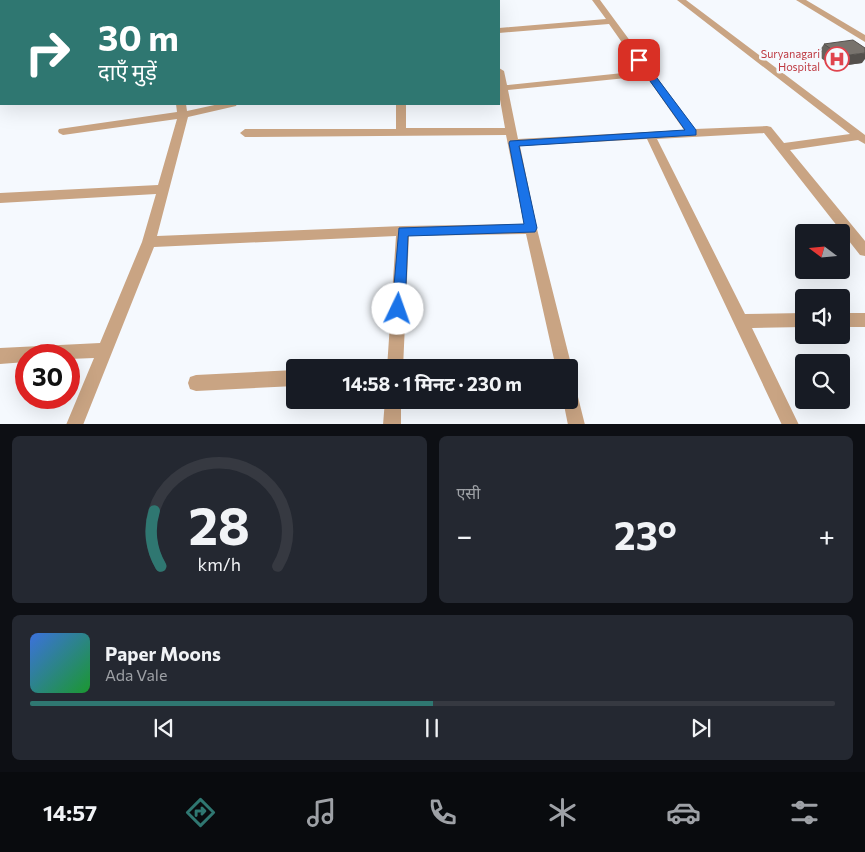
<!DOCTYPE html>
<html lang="hi">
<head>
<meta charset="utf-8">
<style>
  :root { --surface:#171b24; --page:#242831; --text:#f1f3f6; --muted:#9ea1a6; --line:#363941; --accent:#2f7771 }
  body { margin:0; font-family:Commissioner,"Noto Sans Devanagari",sans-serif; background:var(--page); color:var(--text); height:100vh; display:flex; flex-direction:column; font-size:19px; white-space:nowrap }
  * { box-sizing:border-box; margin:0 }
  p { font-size:16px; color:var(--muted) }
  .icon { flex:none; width:28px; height:28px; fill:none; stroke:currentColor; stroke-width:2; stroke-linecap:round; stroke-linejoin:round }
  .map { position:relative; height:424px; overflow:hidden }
  .details { display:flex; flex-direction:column; gap:12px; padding:12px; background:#0d0f14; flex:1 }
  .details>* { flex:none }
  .top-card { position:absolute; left:0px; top:0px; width:500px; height:105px; box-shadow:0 5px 20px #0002; background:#2f7771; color:#fff; overflow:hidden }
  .needle { width:32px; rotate:286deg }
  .fabs { position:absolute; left:795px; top:224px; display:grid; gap:10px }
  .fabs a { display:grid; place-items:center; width:55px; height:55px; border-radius:5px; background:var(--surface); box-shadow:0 5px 20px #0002; font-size:25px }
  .speed { position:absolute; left:15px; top:344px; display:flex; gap:10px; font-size:25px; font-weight:700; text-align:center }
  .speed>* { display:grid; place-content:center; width:65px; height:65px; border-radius:50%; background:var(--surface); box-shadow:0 5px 20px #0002; line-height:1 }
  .speed .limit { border:8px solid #d22; background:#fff; color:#111 }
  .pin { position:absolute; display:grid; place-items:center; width:42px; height:42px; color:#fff; margin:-21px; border-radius:10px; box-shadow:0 2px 8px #0006 }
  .me { position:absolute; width:55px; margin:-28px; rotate:3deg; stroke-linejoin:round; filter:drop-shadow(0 0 4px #0008) }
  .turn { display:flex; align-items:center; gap:18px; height:105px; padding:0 15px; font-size:22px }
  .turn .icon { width:65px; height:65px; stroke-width:2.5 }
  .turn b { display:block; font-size:35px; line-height:42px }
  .big { font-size:38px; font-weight:700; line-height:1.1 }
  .details .tile { flex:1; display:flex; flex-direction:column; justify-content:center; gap:8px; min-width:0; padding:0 18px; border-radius:8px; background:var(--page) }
  .details .dial { align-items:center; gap:0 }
  .dial svg { height:130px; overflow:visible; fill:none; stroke:var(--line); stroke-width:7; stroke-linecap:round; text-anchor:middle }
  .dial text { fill:var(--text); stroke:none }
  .song { display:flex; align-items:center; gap:15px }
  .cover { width:60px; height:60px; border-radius:8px; background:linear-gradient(135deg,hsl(220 70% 55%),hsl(130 70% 35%)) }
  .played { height:5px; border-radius:2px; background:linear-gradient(90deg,var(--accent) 50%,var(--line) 50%) }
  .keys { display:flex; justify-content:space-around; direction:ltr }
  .heat { display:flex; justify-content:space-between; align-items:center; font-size:28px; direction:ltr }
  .details .tiles { flex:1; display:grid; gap:12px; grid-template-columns:1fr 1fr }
  .tile:last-child { grid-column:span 2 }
  .trip { position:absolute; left:286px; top:359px; width:292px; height:50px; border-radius:5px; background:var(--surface); box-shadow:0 5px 20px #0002; font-weight:700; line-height:50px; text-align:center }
  .tab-bar { display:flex; height:80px; justify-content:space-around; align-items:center; background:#090b0e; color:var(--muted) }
  .tab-bar .icon { width:35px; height:35px }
  .tab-bar .selected { color:var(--accent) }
  .tab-bar b { font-size:22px; color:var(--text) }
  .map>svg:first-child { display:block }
</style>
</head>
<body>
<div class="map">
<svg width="865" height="425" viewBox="0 0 865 425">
  <rect width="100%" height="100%" fill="#f5f9fe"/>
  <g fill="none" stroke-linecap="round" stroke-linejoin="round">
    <path fill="#c9a483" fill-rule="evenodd" d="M191,0H199V1H191Z
      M321,0H329V1H321Z
      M395,0H403L404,1H396Z
      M480,0H488V1H480Z
      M592,0H600L695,129L767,126L771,127L784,143L850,134L677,0H686L865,135V144L858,140L790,150L865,241V256L860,255L764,133L657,139L745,314L804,313V327L752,328L799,425H782L647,139L520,146L537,229L572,368L570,373V368H556L526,234L409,236L403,368H387L396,236L154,247L83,425H66L94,358L69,359V355H26V362L0,364V348L100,343L142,242L156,194L0,203V193L158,185L177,119L63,135L59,133L58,131L59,129L177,112L176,104H186L187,111L219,104H237L236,106L188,117L157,236L403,226L524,224L506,135L245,137L240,133L245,129H396V104H406V128H505L499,94V68L504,71L507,85L642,71L609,24L499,33V28L606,19ZM646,76L684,130L518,139L508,90Z
      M0,43H1V49H0Z
      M841,313H865V327H841Z
      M295,370V386L196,391L190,389L188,383L190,377L196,375Z
      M570,387L576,389L585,425H568L563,400H570Z
      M385,400H401V425H383Z"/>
    <path fill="#c9a483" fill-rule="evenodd" d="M796,0H806L865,35V42Z"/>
  </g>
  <path fill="#67635e" d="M824,44L862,63L833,67L817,55Z"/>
  <path fill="#54504c" d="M865,53V59L862,63L833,67L841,56Z"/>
  <path fill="#78736d" stroke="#54504c" d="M853,40L865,48V53L841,56L824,44Z"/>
  <path fill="#1a73e8" stroke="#114b97" d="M636,58H642L696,130V135L519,146L537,228L535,232L408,236L405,309L403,313L398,315L394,313L392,309L399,228L524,224L509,143L510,141L685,130L635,60Z"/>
  <defs>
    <g id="hospital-ring" transform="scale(1.25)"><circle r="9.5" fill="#f5f9fe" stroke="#e0444e" stroke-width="1.5"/><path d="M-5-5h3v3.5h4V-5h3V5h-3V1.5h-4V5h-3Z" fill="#e0444e"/></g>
  </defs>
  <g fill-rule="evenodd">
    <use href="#hospital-ring" x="837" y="59"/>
  </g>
  <g text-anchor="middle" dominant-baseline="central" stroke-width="5" stroke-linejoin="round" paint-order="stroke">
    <g font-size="11" fill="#be3a42" stroke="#f5f9fe" text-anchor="end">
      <text x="820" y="53">Suryanagari<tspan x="820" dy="13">Hospital</tspan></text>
    </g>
  </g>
</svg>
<div class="fabs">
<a><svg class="needle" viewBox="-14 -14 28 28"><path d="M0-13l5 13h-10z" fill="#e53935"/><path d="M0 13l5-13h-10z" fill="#9ea1a6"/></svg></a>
<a><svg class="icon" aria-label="sound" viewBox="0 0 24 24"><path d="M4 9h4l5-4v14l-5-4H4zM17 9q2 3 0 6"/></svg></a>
<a><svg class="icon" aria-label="search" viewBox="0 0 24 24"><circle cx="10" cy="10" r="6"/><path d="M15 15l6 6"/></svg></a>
</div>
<div class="speed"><div class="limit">30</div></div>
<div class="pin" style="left:639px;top:60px;background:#d93025"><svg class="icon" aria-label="arrive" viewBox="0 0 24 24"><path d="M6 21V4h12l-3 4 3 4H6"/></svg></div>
<svg class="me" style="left:398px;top:309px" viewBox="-20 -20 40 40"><circle r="19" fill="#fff"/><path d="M0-13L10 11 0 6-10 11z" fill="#1a73e8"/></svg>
<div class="trip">14:58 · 1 मिनट · 230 m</div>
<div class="top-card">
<div class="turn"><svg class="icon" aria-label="right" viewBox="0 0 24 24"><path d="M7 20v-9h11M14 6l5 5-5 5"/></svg><div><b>30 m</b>दाएँ मुड़ें</div></div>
</div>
</div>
<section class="details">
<div class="tiles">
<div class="tile dial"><svg viewBox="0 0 100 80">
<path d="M14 69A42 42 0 1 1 86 69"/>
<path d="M14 69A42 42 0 0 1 10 35" stroke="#2f7771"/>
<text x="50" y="56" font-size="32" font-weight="700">28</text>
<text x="50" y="72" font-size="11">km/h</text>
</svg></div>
<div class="tile"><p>एसी</p>
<div class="heat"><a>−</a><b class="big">23°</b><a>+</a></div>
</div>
<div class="tile">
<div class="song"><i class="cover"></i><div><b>Paper Moons</b><p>Ada Vale</p></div></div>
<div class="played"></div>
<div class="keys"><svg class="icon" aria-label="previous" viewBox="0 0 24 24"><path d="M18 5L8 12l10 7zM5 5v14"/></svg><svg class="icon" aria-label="pause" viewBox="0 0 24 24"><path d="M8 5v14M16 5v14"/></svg><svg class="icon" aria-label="next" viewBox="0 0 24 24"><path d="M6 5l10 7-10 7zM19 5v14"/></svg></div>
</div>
</div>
</section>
<nav class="tab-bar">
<b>14:57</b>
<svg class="icon selected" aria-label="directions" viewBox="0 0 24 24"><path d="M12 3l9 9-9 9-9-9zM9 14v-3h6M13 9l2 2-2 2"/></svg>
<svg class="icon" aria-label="music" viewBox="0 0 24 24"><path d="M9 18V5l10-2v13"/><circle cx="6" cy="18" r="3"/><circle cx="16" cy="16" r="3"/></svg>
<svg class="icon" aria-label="phone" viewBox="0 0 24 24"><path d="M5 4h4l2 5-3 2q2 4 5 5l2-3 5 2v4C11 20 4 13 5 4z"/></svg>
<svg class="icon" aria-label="climate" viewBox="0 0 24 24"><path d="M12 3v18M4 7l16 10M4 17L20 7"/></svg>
<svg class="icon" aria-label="car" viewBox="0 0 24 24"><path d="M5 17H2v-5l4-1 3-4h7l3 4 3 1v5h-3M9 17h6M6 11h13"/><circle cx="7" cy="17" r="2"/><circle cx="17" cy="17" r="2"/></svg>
<svg class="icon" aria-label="filters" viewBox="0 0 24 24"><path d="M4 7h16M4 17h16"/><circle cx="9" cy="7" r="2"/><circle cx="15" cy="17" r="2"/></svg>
</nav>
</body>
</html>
